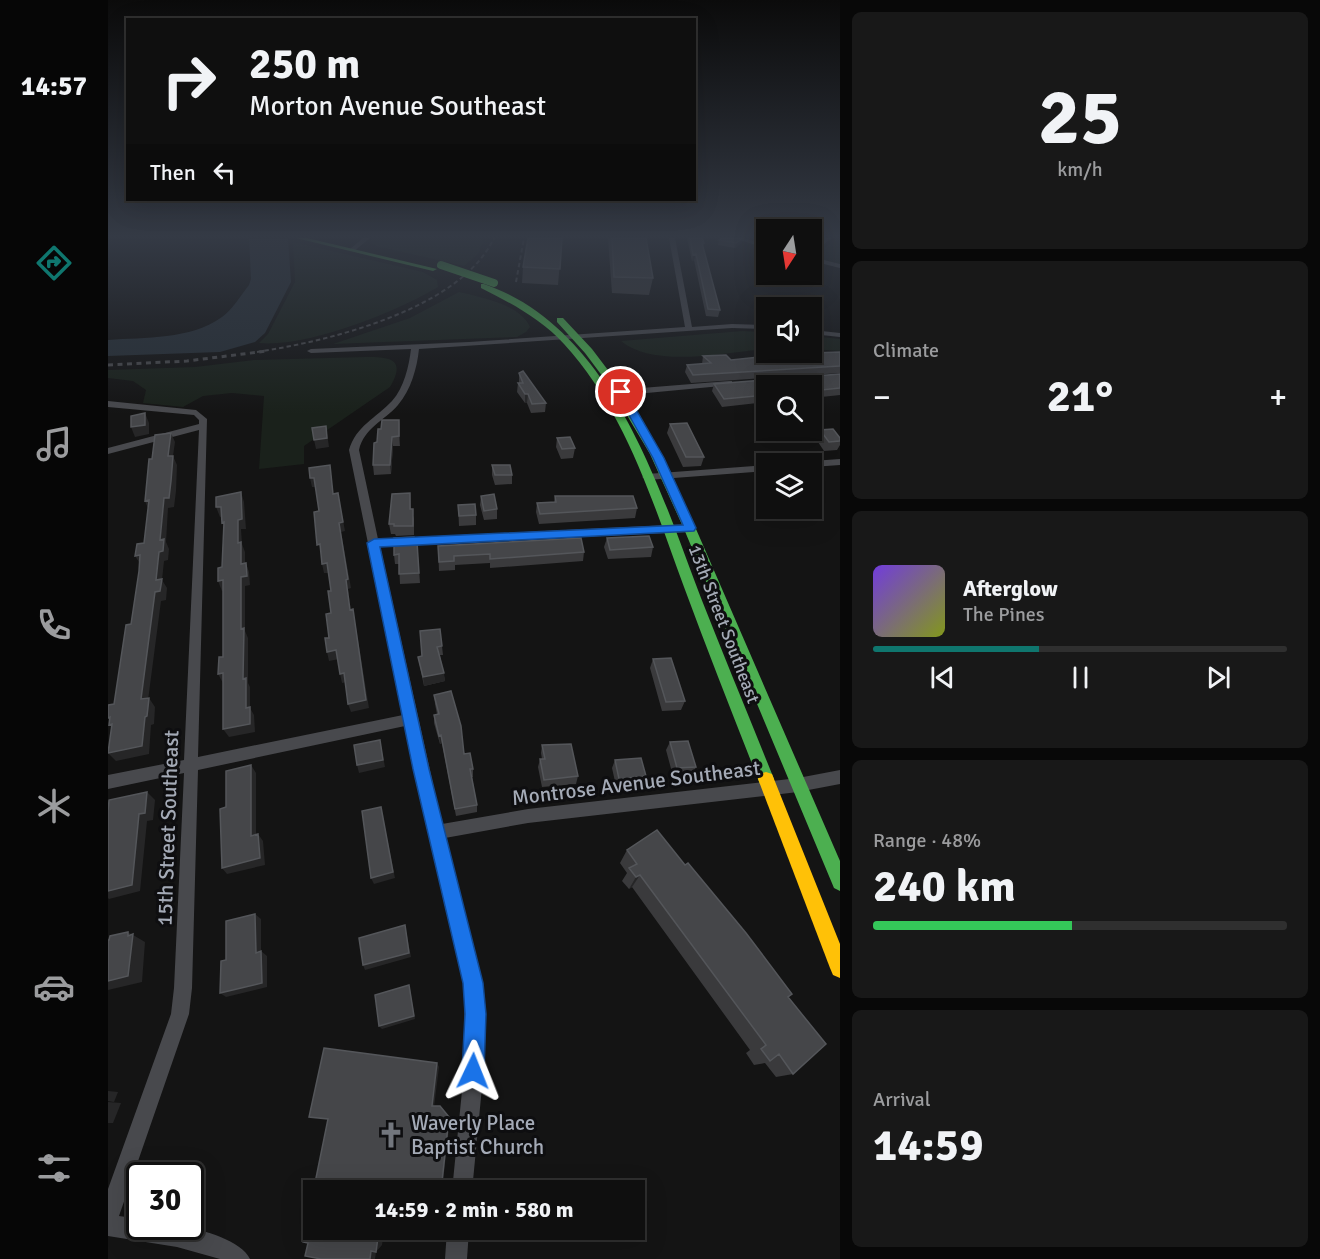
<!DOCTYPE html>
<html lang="en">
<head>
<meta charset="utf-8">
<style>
  :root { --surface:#0f0f0f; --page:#181818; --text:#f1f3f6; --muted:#9b9c9e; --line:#2f2f2f; --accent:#0f766e }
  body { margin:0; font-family:Signika,sans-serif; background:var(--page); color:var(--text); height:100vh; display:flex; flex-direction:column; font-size:22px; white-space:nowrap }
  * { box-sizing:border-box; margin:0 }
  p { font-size:20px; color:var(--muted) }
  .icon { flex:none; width:33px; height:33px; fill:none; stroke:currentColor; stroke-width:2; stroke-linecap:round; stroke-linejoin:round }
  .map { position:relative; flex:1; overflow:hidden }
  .drawer { display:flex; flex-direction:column; gap:12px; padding:12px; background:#080808; width:480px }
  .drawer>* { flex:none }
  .hud { position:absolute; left:18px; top:18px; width:570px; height:183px; border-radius:0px; box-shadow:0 6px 24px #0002,0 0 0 2px var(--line); background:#0f0f0f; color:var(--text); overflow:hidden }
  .needle { width:39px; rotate:192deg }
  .tools { position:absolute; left:648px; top:219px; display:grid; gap:12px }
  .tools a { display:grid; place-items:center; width:66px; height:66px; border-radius:0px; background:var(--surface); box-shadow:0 6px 24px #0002,0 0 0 2px var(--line); font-size:30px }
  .speed { position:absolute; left:18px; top:1162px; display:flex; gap:12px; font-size:30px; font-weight:700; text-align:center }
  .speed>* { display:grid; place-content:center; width:78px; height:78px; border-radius:50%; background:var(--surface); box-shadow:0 6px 24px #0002,0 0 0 2px var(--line); line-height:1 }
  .speed .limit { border:3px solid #111; border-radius:9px; background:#fff; color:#111 }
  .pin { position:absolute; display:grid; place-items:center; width:51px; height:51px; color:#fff; margin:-26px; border:3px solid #fff; border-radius:50%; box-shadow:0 2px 6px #0007 }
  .me { position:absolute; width:66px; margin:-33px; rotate:2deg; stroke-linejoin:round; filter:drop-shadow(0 0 4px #0008) }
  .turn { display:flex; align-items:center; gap:21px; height:126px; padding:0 24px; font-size:27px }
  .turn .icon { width:78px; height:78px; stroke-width:2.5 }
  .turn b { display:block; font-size:42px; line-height:51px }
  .then { display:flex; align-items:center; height:57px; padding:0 24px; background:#0003; gap:12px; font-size:22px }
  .big { font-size:45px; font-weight:800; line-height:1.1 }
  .drawer .widget { flex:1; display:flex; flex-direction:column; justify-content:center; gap:9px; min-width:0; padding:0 21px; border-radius:9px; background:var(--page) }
  .drawer .dial { align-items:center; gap:0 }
  .dial b { font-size:78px; line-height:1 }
  .song { display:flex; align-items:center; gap:18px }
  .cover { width:72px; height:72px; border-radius:9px; background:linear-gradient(135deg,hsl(260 70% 55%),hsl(70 70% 35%)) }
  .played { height:6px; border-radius:3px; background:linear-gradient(90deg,var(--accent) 40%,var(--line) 40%) }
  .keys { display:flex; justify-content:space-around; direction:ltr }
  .heat { display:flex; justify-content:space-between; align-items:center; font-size:33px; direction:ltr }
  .charge { height:9px; border-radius:4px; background:linear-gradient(90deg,#34c759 48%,var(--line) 0) }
  .trip { position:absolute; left:195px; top:1180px; width:342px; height:60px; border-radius:0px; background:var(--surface); box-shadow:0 6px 24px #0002,0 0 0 2px var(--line); font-weight:800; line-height:60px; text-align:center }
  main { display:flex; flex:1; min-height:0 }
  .tabs { display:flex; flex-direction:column; width:108px; justify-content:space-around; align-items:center; background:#060606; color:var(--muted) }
  .tabs .icon { width:42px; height:42px }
  .tabs .selected { color:var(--accent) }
  .tabs b { font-size:27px; color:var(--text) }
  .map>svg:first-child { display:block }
</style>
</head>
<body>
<main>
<nav class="tabs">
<b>14:57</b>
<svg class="icon selected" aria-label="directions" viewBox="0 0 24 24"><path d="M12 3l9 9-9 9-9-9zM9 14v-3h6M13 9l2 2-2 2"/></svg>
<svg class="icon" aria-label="music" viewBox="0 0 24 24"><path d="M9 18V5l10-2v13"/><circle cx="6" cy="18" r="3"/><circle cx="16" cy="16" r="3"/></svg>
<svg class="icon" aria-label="phone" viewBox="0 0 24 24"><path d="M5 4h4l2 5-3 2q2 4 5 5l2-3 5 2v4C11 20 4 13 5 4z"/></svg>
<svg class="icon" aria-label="climate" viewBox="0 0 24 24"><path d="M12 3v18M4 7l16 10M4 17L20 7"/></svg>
<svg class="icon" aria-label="car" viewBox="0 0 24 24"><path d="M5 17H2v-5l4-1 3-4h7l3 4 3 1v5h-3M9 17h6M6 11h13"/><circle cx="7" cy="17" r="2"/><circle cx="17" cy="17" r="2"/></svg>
<svg class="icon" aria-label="filters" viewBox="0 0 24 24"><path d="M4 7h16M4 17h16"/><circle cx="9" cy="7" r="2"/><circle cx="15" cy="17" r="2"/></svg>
</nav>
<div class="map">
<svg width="732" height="1259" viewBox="0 0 732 1259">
  <rect width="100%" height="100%" fill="#141414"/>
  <path fill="#1a211b" d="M264,238H376L371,253L356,266L268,246L262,241Z
    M729,238H732V264L711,259L707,255Z
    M185,242L315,272L329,280L330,287C288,312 199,348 151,343L160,334L187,282Z
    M351,292C372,297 412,304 422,327L418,332L409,337L225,344L302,318Z
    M634,331L658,332V349C618,352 546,369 513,341Z
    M704,336L732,339V351L704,349Z
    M257,357C281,357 299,358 282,387L196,446V464L151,469L156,396L124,393L95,396L75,407L35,403L38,390L25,381L0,378V370L87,367L146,360Z"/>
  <path fill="#272f36" d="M141,238H180L183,282L157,333L147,342L112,352L0,356V340C37,337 82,340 114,317C124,310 133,295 141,285L143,279Z"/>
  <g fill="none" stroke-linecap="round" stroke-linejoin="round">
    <path fill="#48494d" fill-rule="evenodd" d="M255,238H262L246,251H242V249Z
      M561,238H567L584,327L624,324L658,325V329L624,328L311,349C309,368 303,390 290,405C276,421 256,428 251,450L270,539L582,524L587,528L582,532L272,546L334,824L420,809L690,778L732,770V784L690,792L420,823L337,838L374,983L376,1009L374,1087L364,1191H344L357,1061L356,983L297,726L90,770L84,988L81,1014L11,1216L32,1219V1227C46,1227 61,1226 75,1227C94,1229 134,1241 142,1259H112L69,1247L0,1236V1189L63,1014L66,988L76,773L0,789V775L76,760L91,430L0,454V448L91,424V420L86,415L0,407V401L88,410L99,419L90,757L295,715L241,450C248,426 268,418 284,401C296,388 301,366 303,349L203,353L199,351L203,349L361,342L577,327Z
      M625,238H635L658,244V248Z
      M717,238H724L704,253V248Z
      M704,257L732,264V268L704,261Z
      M704,330L732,333V337L704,334Z
      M621,381H624V385L496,397L492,394L496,391Z
      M732,459V465L704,467V464H700L704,461Z
      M658,465V471L539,480L534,477L539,474Z
      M339,1230H361L359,1259H337Z"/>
    <path fill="#4caf50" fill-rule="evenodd" d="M188,238H199L329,269L325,271Z
      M376,284C503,328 550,485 593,598C617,659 642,719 666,779L664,784L658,786L652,784L650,779C625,715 600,652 576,587C545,503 518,412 456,344C433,319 403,303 373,288V284Z
      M449,318H455L484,349L509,382L552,454L588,529L732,861V891L726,888L576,529L542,454L501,385L477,353L449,322Z"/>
    <path fill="#ffc107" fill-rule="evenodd" d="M658,772L664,774L732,944V978L725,975L722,968L650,779L652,774Z"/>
    <path stroke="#48494c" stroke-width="2" stroke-dasharray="4.5 3" stroke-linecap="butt" d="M408,282L416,238
      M149,352C221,341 353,309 386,238"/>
    <path stroke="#48494c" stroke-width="3" stroke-dasharray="5 4.5" stroke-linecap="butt" d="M0,365L79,361L159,351"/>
    <path stroke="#4caf50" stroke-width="8" d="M333,265L386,283"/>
  </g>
  <path fill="#3a3a3c" d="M454,238L450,285L414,283L415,267Z
    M500,238H538L545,278L541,295L504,293Z
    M579,238H594L596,243L595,247L612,310L610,317L598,316L586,260L584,261Z
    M635,238L633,243L627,248L610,245L611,240Z
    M732,352V373L583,383L577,372L579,365L594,364L595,356L623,360Z
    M411,373L438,403L437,412L423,413L419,403H417L409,392L410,383H411Z
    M732,374V395L704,398V386H658V402L614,407L604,391L606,384Z
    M291,420L292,446H285L283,474L266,475L265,465L273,429Z
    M562,424L596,457L593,466L575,467L559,433Z
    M712,430L732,438V445L729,450L716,451L708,439Z
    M449,438L467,448L465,458L453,459L448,447Z
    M384,465L404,475V484L387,485L384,475Z
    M302,493L303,509L306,519V535L288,536L287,534H283L281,524Z
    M373,496L389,509V519L376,520L372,505Z
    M447,496L529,508L527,518L431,524L428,512L429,503L446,502Z
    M350,505L368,515V525L351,526Z
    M499,538L545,547L543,557L500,559L496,547Z
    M306,542H309L312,583L292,584L291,564H287L286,555Z
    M330,546L476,552L475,561L382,568V563L347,565V570L331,571Z
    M332,629L335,655H332L337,681L316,686L310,657L314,656Z
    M545,659L577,701L573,710L554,711L542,668Z
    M326,695L365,769V777H364L369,805V812L348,816L334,743L332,744L326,723V715L329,714L327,704Z
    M562,742L588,767L584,775L565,776L558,750Z
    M434,745L470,776L468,784L434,787L430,767L432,759H434L433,753Z
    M507,760L538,776L534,784L508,786L504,768Z
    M519,850L680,997L685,1074L668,1077L657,1063L646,1065L638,1053L642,1050L524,887L521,889L514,881L519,873L512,863Z"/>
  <path fill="#262627" d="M635,238L633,243L627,248L628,243Z
    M588,254L586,260L584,261L585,255Z
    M417,394H420L419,403H417Z
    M37,413L41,423V434L27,437L23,427Z
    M291,420L292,429V446L291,436Z
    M218,426L221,447L208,449L206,440Z
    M63,433L67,442L65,456L69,465L68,491L66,507L60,508L58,542L61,549L60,560L56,561L54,580L59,588L58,600L53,601L39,708L33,699L48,580Z
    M284,437L285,446L283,474L282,465Z
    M202,478H206L208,487H204Z
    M133,492L136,502L138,529H133L134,544L137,552V573L133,564L130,543V520Z
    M230,493L237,531L233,532L243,588L240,589L244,619L238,580L231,523Z
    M41,500V511L37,501Z
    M108,507H113L116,516L112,517Z
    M32,555L33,565L27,556Z
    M138,563L141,572L142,585L137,586V631L140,638V683L142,687V708L146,715L147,732L121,737L115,729L138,708L135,679L133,629V577Z
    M219,563L222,573H216L214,564Z
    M115,580L119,590L114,591L110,581Z
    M245,609L261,708L243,712L240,704Z
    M228,650L231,659L221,661L219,652Z
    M115,673V683L110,674Z
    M236,673L239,682L234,683L232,674Z
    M336,673L337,681L316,686L315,677Z
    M41,698L47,707L46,724L43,725L41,754L8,761L0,753L37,717Z
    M333,735L334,743L332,744L331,736Z
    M272,740L277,767L251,773L249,765Z
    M143,765L148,773V843L143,836Z
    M39,792L47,800L45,820L39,821L32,891L1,899L0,898V891Z
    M273,807L287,878L266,884L263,878Z
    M150,834L155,841L157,865L119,874L114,868Z
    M532,875L524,887L521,889L528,877Z
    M147,914L153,919V951L159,956V987L118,997L112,993L148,953Z
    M297,925L303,957L257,970L255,965Z
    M20,932L37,942L34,982L0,990V981L20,936Z
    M301,985L302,989L307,1019L274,1029L271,1026Z
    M329,1063L331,1067L326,1107L324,1106Z
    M0,1091L10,1092L6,1102L0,1101Z
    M0,1102L13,1103L5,1123H0Z
    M332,1106L342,1118L334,1191H333Z
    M271,1230H276L274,1245L268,1252L267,1259H262L263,1251Z"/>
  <path fill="#454649" stroke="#54565a" stroke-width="1.5" d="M420,238H454L452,269L415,267Z
    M504,238H538L545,278L506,277Z
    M582,238H594L596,243H594L612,310L600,309L588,254L585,255Z
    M615,238H635L628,243L611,240Z
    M732,352V366L585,375L579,365L603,363L595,356L618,355L623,360L678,354Z
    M415,371L438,403L424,404L420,394H417L410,383H415L411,373Z
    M732,374V388L704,391V386H658V395L616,399L606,384Z
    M37,413V425L23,427V416Z
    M274,420H291V436L284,437L282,465H265L266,443L269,442L270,429H273Z
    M579,423L596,457H578L562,424Z
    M218,426L219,438L206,440L204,428Z
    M725,429L732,438V441L721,442L712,430Z
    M63,433L60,456H65L63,481L61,498H56L52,540L56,539L55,551L51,552L48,580L54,579L52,591L47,592L33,699L41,698L39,716L37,717L34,746L0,753L4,724L1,725L2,717L0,718V705L6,704L18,625L23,624L31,571L32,555L27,556L29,544L36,543L41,500L37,501L41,459H44L47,435Z
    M462,437L467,448L454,449L449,438Z
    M222,465L225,494L230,493L235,522L231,523L240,579L238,580L242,610L245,609L258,700L240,704L236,673L232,674L228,650L219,652L217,638H221L218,614L223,613L220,591H223L219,563L214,564L212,544L209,545L206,512L211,511L206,478H202L201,468Z
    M384,465H402L404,475H387Z
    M133,492L134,519L130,520V543L133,542V564L138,563L139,576L133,577V629L136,628L135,679L138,678V708L142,707V724L115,729V673L110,674L111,657H115V580L110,581V568L114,567L116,522L114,523L113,507H108V497Z
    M302,493V509H305V526H286V524H281L284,494Z
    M386,494L389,509L376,511L373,496Z
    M447,496H525L529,508L432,514L429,503L448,502Z
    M367,504L368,515L351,516L350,505Z
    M541,536L545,547L502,550L499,538Z
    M306,537V542H309L311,573L291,574V554L286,555V538Z
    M473,538L476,552L382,559V554L346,556V561L331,562L330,546Z
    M332,629L334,646L329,647L336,673L315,677L310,657L314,656L312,631Z
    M563,658L577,701L558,702L545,659Z
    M343,691L353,726L356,754L362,753L365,769H362L369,805L347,809L333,735L331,736L326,715L331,714L326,695Z
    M272,740L275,760L249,765L246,745Z
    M580,741L588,767L569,768L562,742Z
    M463,744L470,776L436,780L432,759H437L434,745Z
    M533,758L538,776L511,779L507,760Z
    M143,765V836L150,834L152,858L114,868L112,809L118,807V771Z
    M39,792L37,813L31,814L24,885L0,891V812L1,800Z
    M273,807L285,872L263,878L254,811Z
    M549,830L577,865L580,863L638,933L684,994L680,997L718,1044L685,1074L671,1054L662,1061L653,1049L658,1045L532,875L528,877L521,868L529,864L519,850Z
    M147,914L148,953L153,951L154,983L112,993L113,961L118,960V921Z
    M297,925L301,953L255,965L251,938Z
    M20,932V936L25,934L20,976L0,981V940H1L2,936Z
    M301,985L306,1016L271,1026L267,995Z
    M216,1048L329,1063L324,1106H332L341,1117L333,1191H206V1230H271L268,1252L263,1251L262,1259H213L197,1256L200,1243L195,1242L220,1119L201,1117Z"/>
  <linearGradient id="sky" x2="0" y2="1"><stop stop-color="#0b0b0b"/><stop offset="0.57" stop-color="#343a45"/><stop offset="1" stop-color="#343a45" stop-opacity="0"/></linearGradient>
  <rect width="732" height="414" fill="url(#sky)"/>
  <path fill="#1a73e8" stroke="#114b97" stroke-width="1.5" d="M510,390L518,392L556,458L588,528L586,531L272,547L321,769L375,983L378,1014L376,1071L373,1078L365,1081L357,1078L354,1071L357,1014L355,983L305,769L259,543L266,539L575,525L545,458L508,392Z"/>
  <defs>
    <g id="church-bare" transform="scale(2.07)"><path d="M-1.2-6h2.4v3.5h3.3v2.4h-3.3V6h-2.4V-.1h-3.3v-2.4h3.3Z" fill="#72767d" stroke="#0e0e10" stroke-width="2.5" paint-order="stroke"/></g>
  </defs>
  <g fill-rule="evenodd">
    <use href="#church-bare" x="283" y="1135"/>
  </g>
  <g text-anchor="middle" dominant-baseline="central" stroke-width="6" stroke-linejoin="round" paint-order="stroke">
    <g font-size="18" fill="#a4aab6" stroke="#0e0e10">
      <text transform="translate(616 624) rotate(69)">13th Street Southeast</text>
    </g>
    <g font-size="21" fill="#a4aab6" stroke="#0e0e10">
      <text transform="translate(528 783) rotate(-7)">Montrose Avenue Southeast</text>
      <text transform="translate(60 828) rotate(-88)">15th Street Southeast</text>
    </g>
    <g font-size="21" fill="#a4aab6" stroke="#0e0e10" text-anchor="start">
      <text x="303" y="1123">Waverly Place<tspan x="303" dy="24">Baptist Church</tspan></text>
    </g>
  </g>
</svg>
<div class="tools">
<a><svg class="needle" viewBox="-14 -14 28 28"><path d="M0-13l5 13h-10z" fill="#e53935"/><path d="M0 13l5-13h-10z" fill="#9b9c9e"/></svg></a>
<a><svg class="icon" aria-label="sound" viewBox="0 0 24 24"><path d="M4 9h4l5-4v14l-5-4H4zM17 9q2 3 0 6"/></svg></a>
<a><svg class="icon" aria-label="search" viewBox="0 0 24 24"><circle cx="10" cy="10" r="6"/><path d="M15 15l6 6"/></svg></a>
<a><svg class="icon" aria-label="layers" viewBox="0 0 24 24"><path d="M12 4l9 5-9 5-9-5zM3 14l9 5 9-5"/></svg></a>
</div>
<div class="speed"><div class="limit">30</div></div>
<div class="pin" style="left:513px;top:392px;background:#d93025"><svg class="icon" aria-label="arrive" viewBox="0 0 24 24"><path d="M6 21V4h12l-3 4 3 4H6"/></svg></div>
<svg class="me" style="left:365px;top:1071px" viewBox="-20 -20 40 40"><path d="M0-17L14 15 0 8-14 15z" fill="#1a73e8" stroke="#fff" stroke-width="4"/></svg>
<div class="trip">14:59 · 2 min · 580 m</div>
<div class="hud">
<div class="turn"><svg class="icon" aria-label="right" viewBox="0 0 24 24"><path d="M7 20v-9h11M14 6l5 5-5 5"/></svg><div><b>250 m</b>Morton Avenue Southeast</div></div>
<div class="then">Then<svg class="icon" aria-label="left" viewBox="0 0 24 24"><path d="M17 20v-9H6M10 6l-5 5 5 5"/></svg></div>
</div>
</div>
<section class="drawer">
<div class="widget dial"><b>25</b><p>km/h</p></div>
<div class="widget"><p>Climate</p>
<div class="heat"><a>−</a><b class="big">21°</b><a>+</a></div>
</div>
<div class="widget">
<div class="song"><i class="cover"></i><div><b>Afterglow</b><p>The Pines</p></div></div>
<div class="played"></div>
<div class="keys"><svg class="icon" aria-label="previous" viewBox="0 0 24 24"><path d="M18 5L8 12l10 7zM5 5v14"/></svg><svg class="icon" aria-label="pause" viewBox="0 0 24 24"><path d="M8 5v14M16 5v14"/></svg><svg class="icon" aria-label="next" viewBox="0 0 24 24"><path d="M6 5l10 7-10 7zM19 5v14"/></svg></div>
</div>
<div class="widget"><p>Range · 48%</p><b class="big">240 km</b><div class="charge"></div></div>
<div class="widget"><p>Arrival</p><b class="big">14:59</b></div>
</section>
</main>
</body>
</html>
